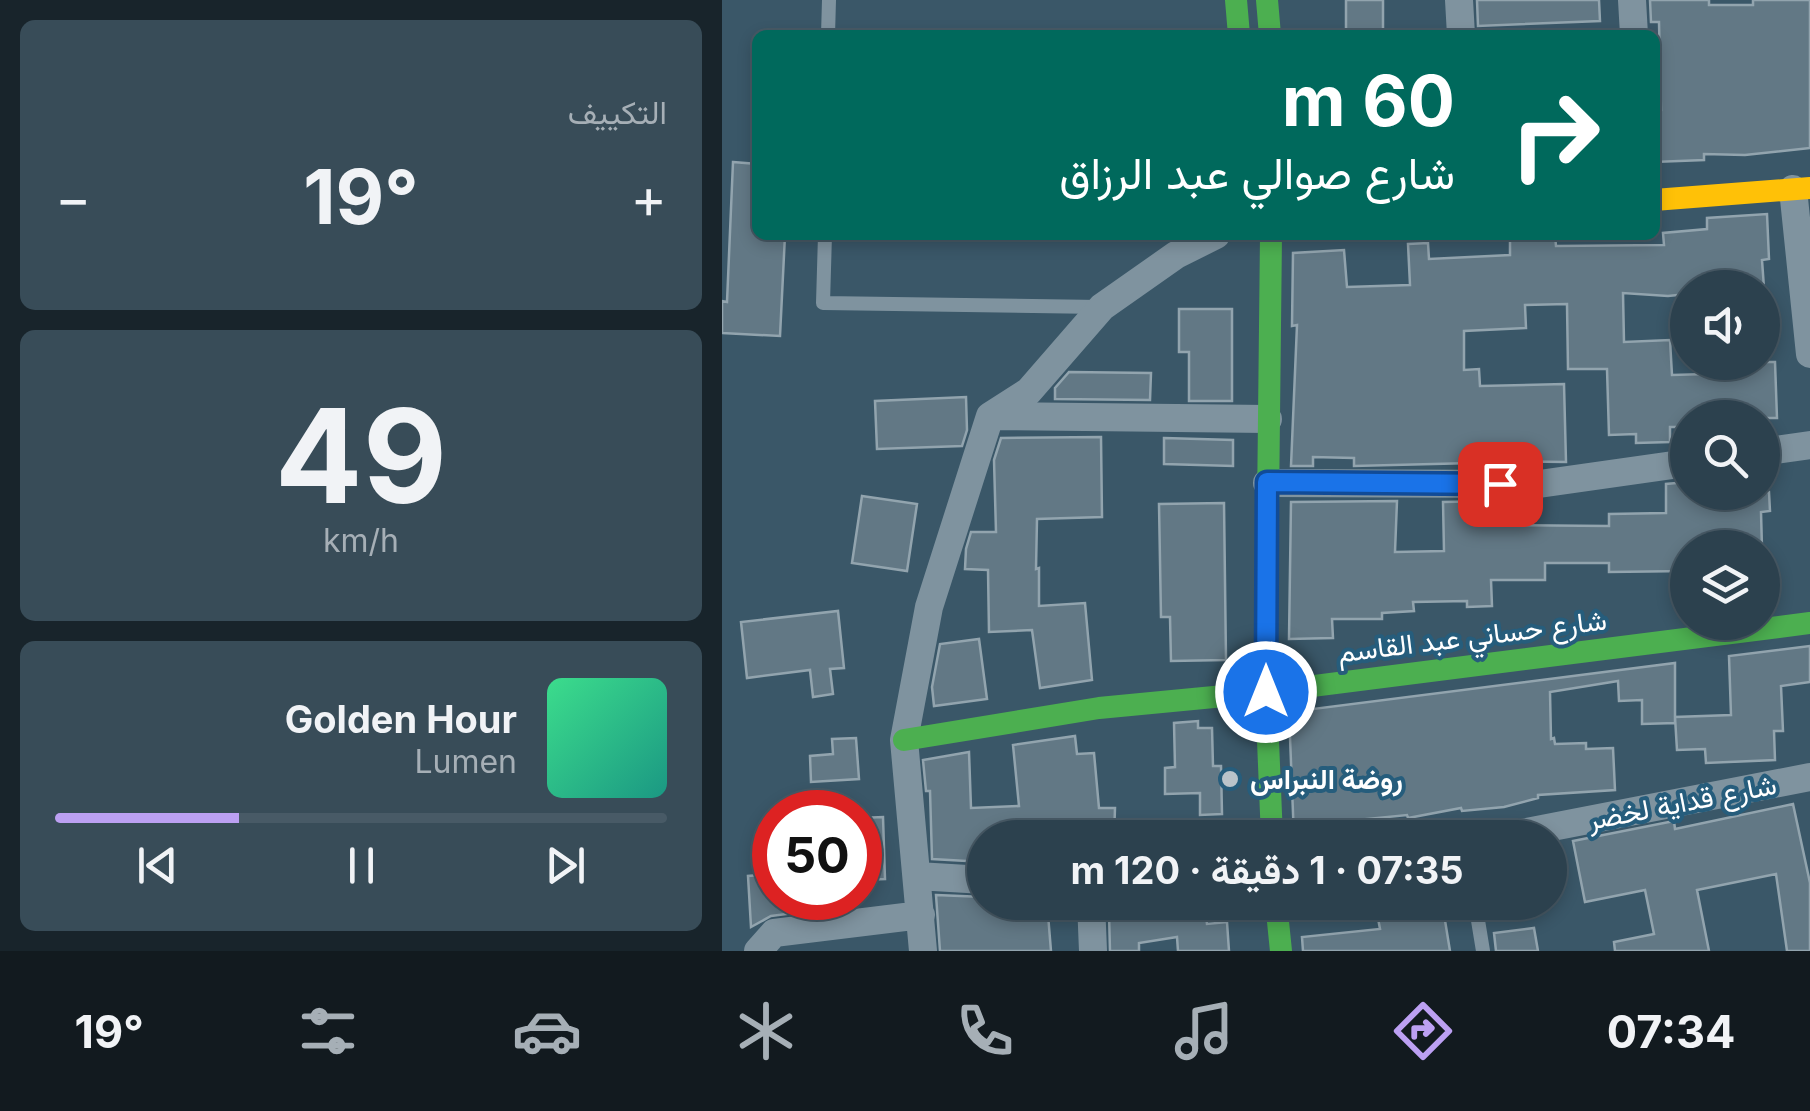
<!DOCTYPE html>
<html lang="ar">
<head>
<meta charset="utf-8">
<style>
  :root { --surface:#2c414e; --page:#384c58; --text:#f1f3f6; --muted:#a6afb6; --line:#485a66; --accent:#bca0f2 }
  body { margin:0; font-family:Inter,Vazirmatn,sans-serif; background:var(--page); color:var(--text); direction:rtl; height:100vh; display:flex; flex-direction:column; font-size:38px; white-space:nowrap }
  * { box-sizing:border-box; margin:0 }
  p { font-size:32px; color:var(--muted) }
  .icon { flex:none; width:55px; height:55px; fill:none; stroke:currentColor; stroke-width:2; stroke-linecap:round; stroke-linejoin:round }
  .map { position:relative; flex:1; overflow:hidden; direction:ltr }
  .panel { display:flex; flex-direction:column; gap:20px; padding:20px; background:#18242b; width:722px }
  .panel>* { flex:none }
  .top-card { position:absolute; left:30px; top:30px; width:908px; height:210px; border-radius:15px; box-shadow:0 5px 15px #0003,0 0 0 2px var(--line); direction:rtl; background:#00695c; color:#fff; overflow:hidden }
  .fabs { position:absolute; left:948px; top:270px; display:grid; gap:20px }
  .fabs a { display:grid; place-items:center; width:110px; height:110px; border-radius:50%; background:var(--surface); box-shadow:0 5px 15px #0003,0 0 0 2px var(--line); font-size:50px }
  .speed { position:absolute; left:30px; top:790px; display:flex; gap:20px; font-size:50px; font-weight:700; text-align:center }
  .speed>* { display:grid; place-content:center; width:130px; height:130px; border-radius:50%; background:var(--surface); box-shadow:0 5px 15px #0003,0 0 0 2px var(--line); line-height:1 }
  .speed .limit { border:15px solid #d22; background:#fff; color:#111 }
  .pin { position:absolute; display:grid; place-items:center; width:85px; height:85px; color:#fff; margin:-42px; border-radius:20px; box-shadow:0 5px 15px #0006 }
  .me { position:absolute; width:110px; margin:-55px; rotate:0deg; stroke-linejoin:round; filter:drop-shadow(0 0 8px #0008) }
  .turn { display:flex; align-items:center; gap:35px; height:210px; padding:0 40px; font-size:45px }
  .turn .icon { width:130px; height:130px; stroke-width:2.5 }
  .turn b { display:block; font-size:70px; line-height:85px }
  .big { font-size:75px; font-weight:700; line-height:1.1 }
  .panel .widget { flex:1; display:flex; flex-direction:column; justify-content:center; gap:15px; min-width:0; padding:0 35px; border-radius:15px; background:var(--page) }
  .panel .dial { align-items:center; gap:0 }
  .dial b { font-size:130px; line-height:1 }
  .song { display:flex; align-items:center; gap:30px }
  .cover { width:120px; height:120px; border-radius:15px; background:linear-gradient(135deg,hsl(150 70% 55%),hsl(170 70% 35%)) }
  .played { height:10px; border-radius:5px; background:linear-gradient(90deg,var(--accent) 30%,var(--line) 30%) }
  .keys { display:flex; justify-content:space-around; direction:ltr }
  .heat { display:flex; justify-content:space-between; align-items:center; font-size:55px; direction:ltr }
  .trip { position:absolute; left:245px; top:820px; width:600px; height:100px; border-radius:50px; background:var(--surface); box-shadow:0 5px 15px #0003,0 0 0 2px var(--line); font-weight:700; line-height:100px; text-align:center; direction:rtl }
  .tabs { display:flex; height:160px; justify-content:space-around; align-items:center; background:#121a1f; color:var(--muted) }
  .tabs .icon { width:70px; height:70px }
  .tabs .active { color:var(--accent) }
  .tabs b { font-size:45px; color:var(--text) }
  main { display:flex; flex:1; min-height:0 }
  .map>svg:first-child { display:block }
</style>
</head>
<body>
<main>
<div class="map">
<svg width="1088" height="951" viewBox="0 0 1088 951">
  <rect width="100%" height="100%" fill="#3a5768"/>
  <path fill="#627885" stroke="#92a4ae" stroke-width="2.5" d="M624,0H661V35H624Z
    M755,0H877L878,21L756,26Z
    M928,0H987V5H1031V0H1088V148L1023,155L982,154V160L932,162V110H939L937,22H929Z
    M11,162L35,164V235H63L58,336L0,333V301L5,302Z
    M1045,214L1047,259L1040,260L1042,288H965V294L946,296L901,293L902,342L948,340L950,375L1020,373V362H1053L1055,418H965V427H948V442L914,443V434L887,435L885,369H846L845,304L803,305L804,328L742,331V370L757,369L758,386L842,384L844,462L751,461V463L632,466V458L591,457V466H569L575,325L570,326L571,253L622,250L625,287L688,285L686,244L706,243L707,259L788,255V235H833L834,246L942,245L941,233L985,229V218Z
    M457,309H510V401H467V352H457Z
    M347,372L429,373L428,400L333,399V388Z
    M244,397L245,430L240,446L155,449L153,401Z
    M379,437L380,517L315,519L314,569L317,568V606L363,603L370,680L318,688L310,630L267,632L266,570L243,569L244,549L249,532H274L272,460L279,438Z
    M442,438L511,440V466L442,464Z
    M965,482V492H1047L1048,511L1039,512L1040,548H965V571L887,572V563H823V580H769L770,606L745,607V601L691,602L692,611L660,613V619H610L611,638L567,639L569,502L675,501L673,552L722,551L721,502L770,501L771,525L887,526V514L944,513V484Z
    M140,496L195,504L185,571L130,563Z
    M502,503L504,660L449,661L448,617H439L437,504Z
    M116,611L122,668L108,669L111,694L91,697L88,670L25,678L19,622Z
    M257,639L265,699L212,706L210,687L218,644Z
    M1088,646V682L1059,686L1061,731H1052L1053,760L984,763L983,749L955,750L953,717L1009,715L1007,656Z
    M953,663V723L920,724V700L897,701L896,681L828,692L829,739L832,738L833,744L864,743V749L891,748L893,790L816,795V798L782,807L740,811L739,808L686,818L685,815L606,823V838H572L567,712Z
    M476,721V728H490L491,766H499L500,814L478,815V793L443,794V768L453,767L452,723Z
    M353,736L355,754L372,753L377,808H393L392,838H262V862L210,859L208,791H204L201,760L247,752L249,808L297,806L291,745Z
    M134,738L137,779L89,782L88,756L111,754L110,739Z
    M1071,804L1088,883V951H1065L1054,874L975,890L987,951H893L892,942L932,934L923,890L863,902L851,841L952,821L953,829Z
    M161,817L163,879L138,880V818Z
    M52,874V898H64L65,914L49,916L29,927L26,876Z
    M214,895L262,897V902H325L329,951H218Z
    M653,902H720L728,951H581L580,937L658,929Z
    M436,911L437,918L484,915L485,924L505,922L507,951H456L455,937L417,943V951H388L387,913Z
    M812,928L816,951H774L772,933Z"/>
  <g fill="none" stroke-linecap="round" stroke-linejoin="round">
    <path stroke="#7f939f" stroke-width="14" d="M106,35L107,0
      M103,235L101,303L378,307
      M753,902L761,951"/>
    <path stroke="#7f939f" stroke-width="28" d="M737,0L739,35
      M910,0L912,35
      M1071,189L1088,354
      M268,416L307,391L380,307L454,255L494,235
      M1040,452L1088,445
      M545,483L817,484L965,463
      M774,838L1088,777
      M195,876L262,880
      M369,902L371,951
      M36,951L52,933L199,915
      M201,951L182,740L207,607L268,416L546,419"/>
    <path stroke="#4caf50" stroke-width="22" d="M514,0L517,35
      M545,0L548,35
      M549,235L544,692L550,838
      M182,740L377,708L544,692L1088,623
      M554,902L559,951"/>
    <path stroke="#ffc107" stroke-width="22" d="M932,200L1088,188"/>
  </g>
  <g fill="none" stroke-linecap="round" stroke-linejoin="round">
    <g stroke="#114b97" stroke-width="25">
      <path id="route" d="M544,692L545,482L778,484"/>
    </g>
    <use href="#route" stroke="#1a73e8" stroke-width="18"/>
  </g>
  <circle fill="#bac4ca" stroke="#265d7c" stroke-width="4" cx="508" cy="779" r="10"/>
  <g text-anchor="middle" dominant-baseline="central" stroke-width="8" stroke-linejoin="round" paint-order="stroke">
    <g font-size="28" fill="#fff" stroke="#265d7c">
      <text transform="translate(750 636) rotate(-7)">شارع حساني عبد القاسم</text>
      <text transform="translate(960 802) rotate(-11)">شارع قداية لخضر</text>
    </g>
    <g font-size="28" font-weight="bold" fill="#fff" stroke="#265d7c" text-anchor="start">
      <text x="528" y="779">روضة النبراس</text>
    </g>
  </g>
</svg>
<div class="fabs">
<a><svg class="icon" aria-label="sound" viewBox="0 0 24 24"><path d="M4 9h4l5-4v14l-5-4H4zM17 9q2 3 0 6"/></svg></a>
<a><svg class="icon" aria-label="search" viewBox="0 0 24 24"><circle cx="10" cy="10" r="6"/><path d="M15 15l6 6"/></svg></a>
<a><svg class="icon" aria-label="layers" viewBox="0 0 24 24"><path d="M12 4l9 5-9 5-9-5zM3 14l9 5 9-5"/></svg></a>
</div>
<div class="speed"><div class="limit">50</div></div>
<div class="pin" style="left:778px;top:484px;background:#d93025"><svg class="icon" aria-label="arrive" viewBox="0 0 24 24"><path d="M6 21V4h12l-3 4 3 4H6"/></svg></div>
<svg class="me" style="left:544px;top:692px" viewBox="-20 -20 40 40"><circle r="17" fill="#1a73e8" stroke="#fff" stroke-width="3"/><path d="M0-11L8 9 0 5-8 9z" fill="#fff"/></svg>
<div class="trip">07:35 · 1 دقيقة · 120 m</div>
<div class="top-card">
<div class="turn"><svg class="icon" aria-label="right" viewBox="0 0 24 24"><path d="M7 20v-9h11M14 6l5 5-5 5"/></svg><div><b>60 m</b>شارع صوالي عبد الرزاق</div></div>
</div>
</div>
<section class="panel">
<div class="widget"><p>التكييف</p>
<div class="heat"><a>−</a><b class="big">19°</b><a>+</a></div>
</div>
<div class="widget dial"><b>49</b><p>km/h</p></div>
<div class="widget">
<div class="song"><i class="cover"></i><div><b>Golden Hour</b><p>Lumen</p></div></div>
<div class="played"></div>
<div class="keys"><svg class="icon" aria-label="previous" viewBox="0 0 24 24"><path d="M18 5L8 12l10 7zM5 5v14"/></svg><svg class="icon" aria-label="pause" viewBox="0 0 24 24"><path d="M8 5v14M16 5v14"/></svg><svg class="icon" aria-label="next" viewBox="0 0 24 24"><path d="M6 5l10 7-10 7zM19 5v14"/></svg></div>
</div>
</section>
</main>
<nav class="tabs">
<b>07:34</b>
<svg class="icon active" aria-label="directions" viewBox="0 0 24 24"><path d="M12 3l9 9-9 9-9-9zM9 14v-3h6M13 9l2 2-2 2"/></svg>
<svg class="icon" aria-label="music" viewBox="0 0 24 24"><path d="M9 18V5l10-2v13"/><circle cx="6" cy="18" r="3"/><circle cx="16" cy="16" r="3"/></svg>
<svg class="icon" aria-label="phone" viewBox="0 0 24 24"><path d="M5 4h4l2 5-3 2q2 4 5 5l2-3 5 2v4C11 20 4 13 5 4z"/></svg>
<svg class="icon" aria-label="climate" viewBox="0 0 24 24"><path d="M12 3v18M4 7l16 10M4 17L20 7"/></svg>
<svg class="icon" aria-label="car" viewBox="0 0 24 24"><path d="M5 17H2v-5l4-1 3-4h7l3 4 3 1v5h-3M9 17h6M6 11h13"/><circle cx="7" cy="17" r="2"/><circle cx="17" cy="17" r="2"/></svg>
<svg class="icon" aria-label="filters" viewBox="0 0 24 24"><path d="M4 7h16M4 17h16"/><circle cx="9" cy="7" r="2"/><circle cx="15" cy="17" r="2"/></svg>
<b>19°</b>
</nav>
</body>
</html>
